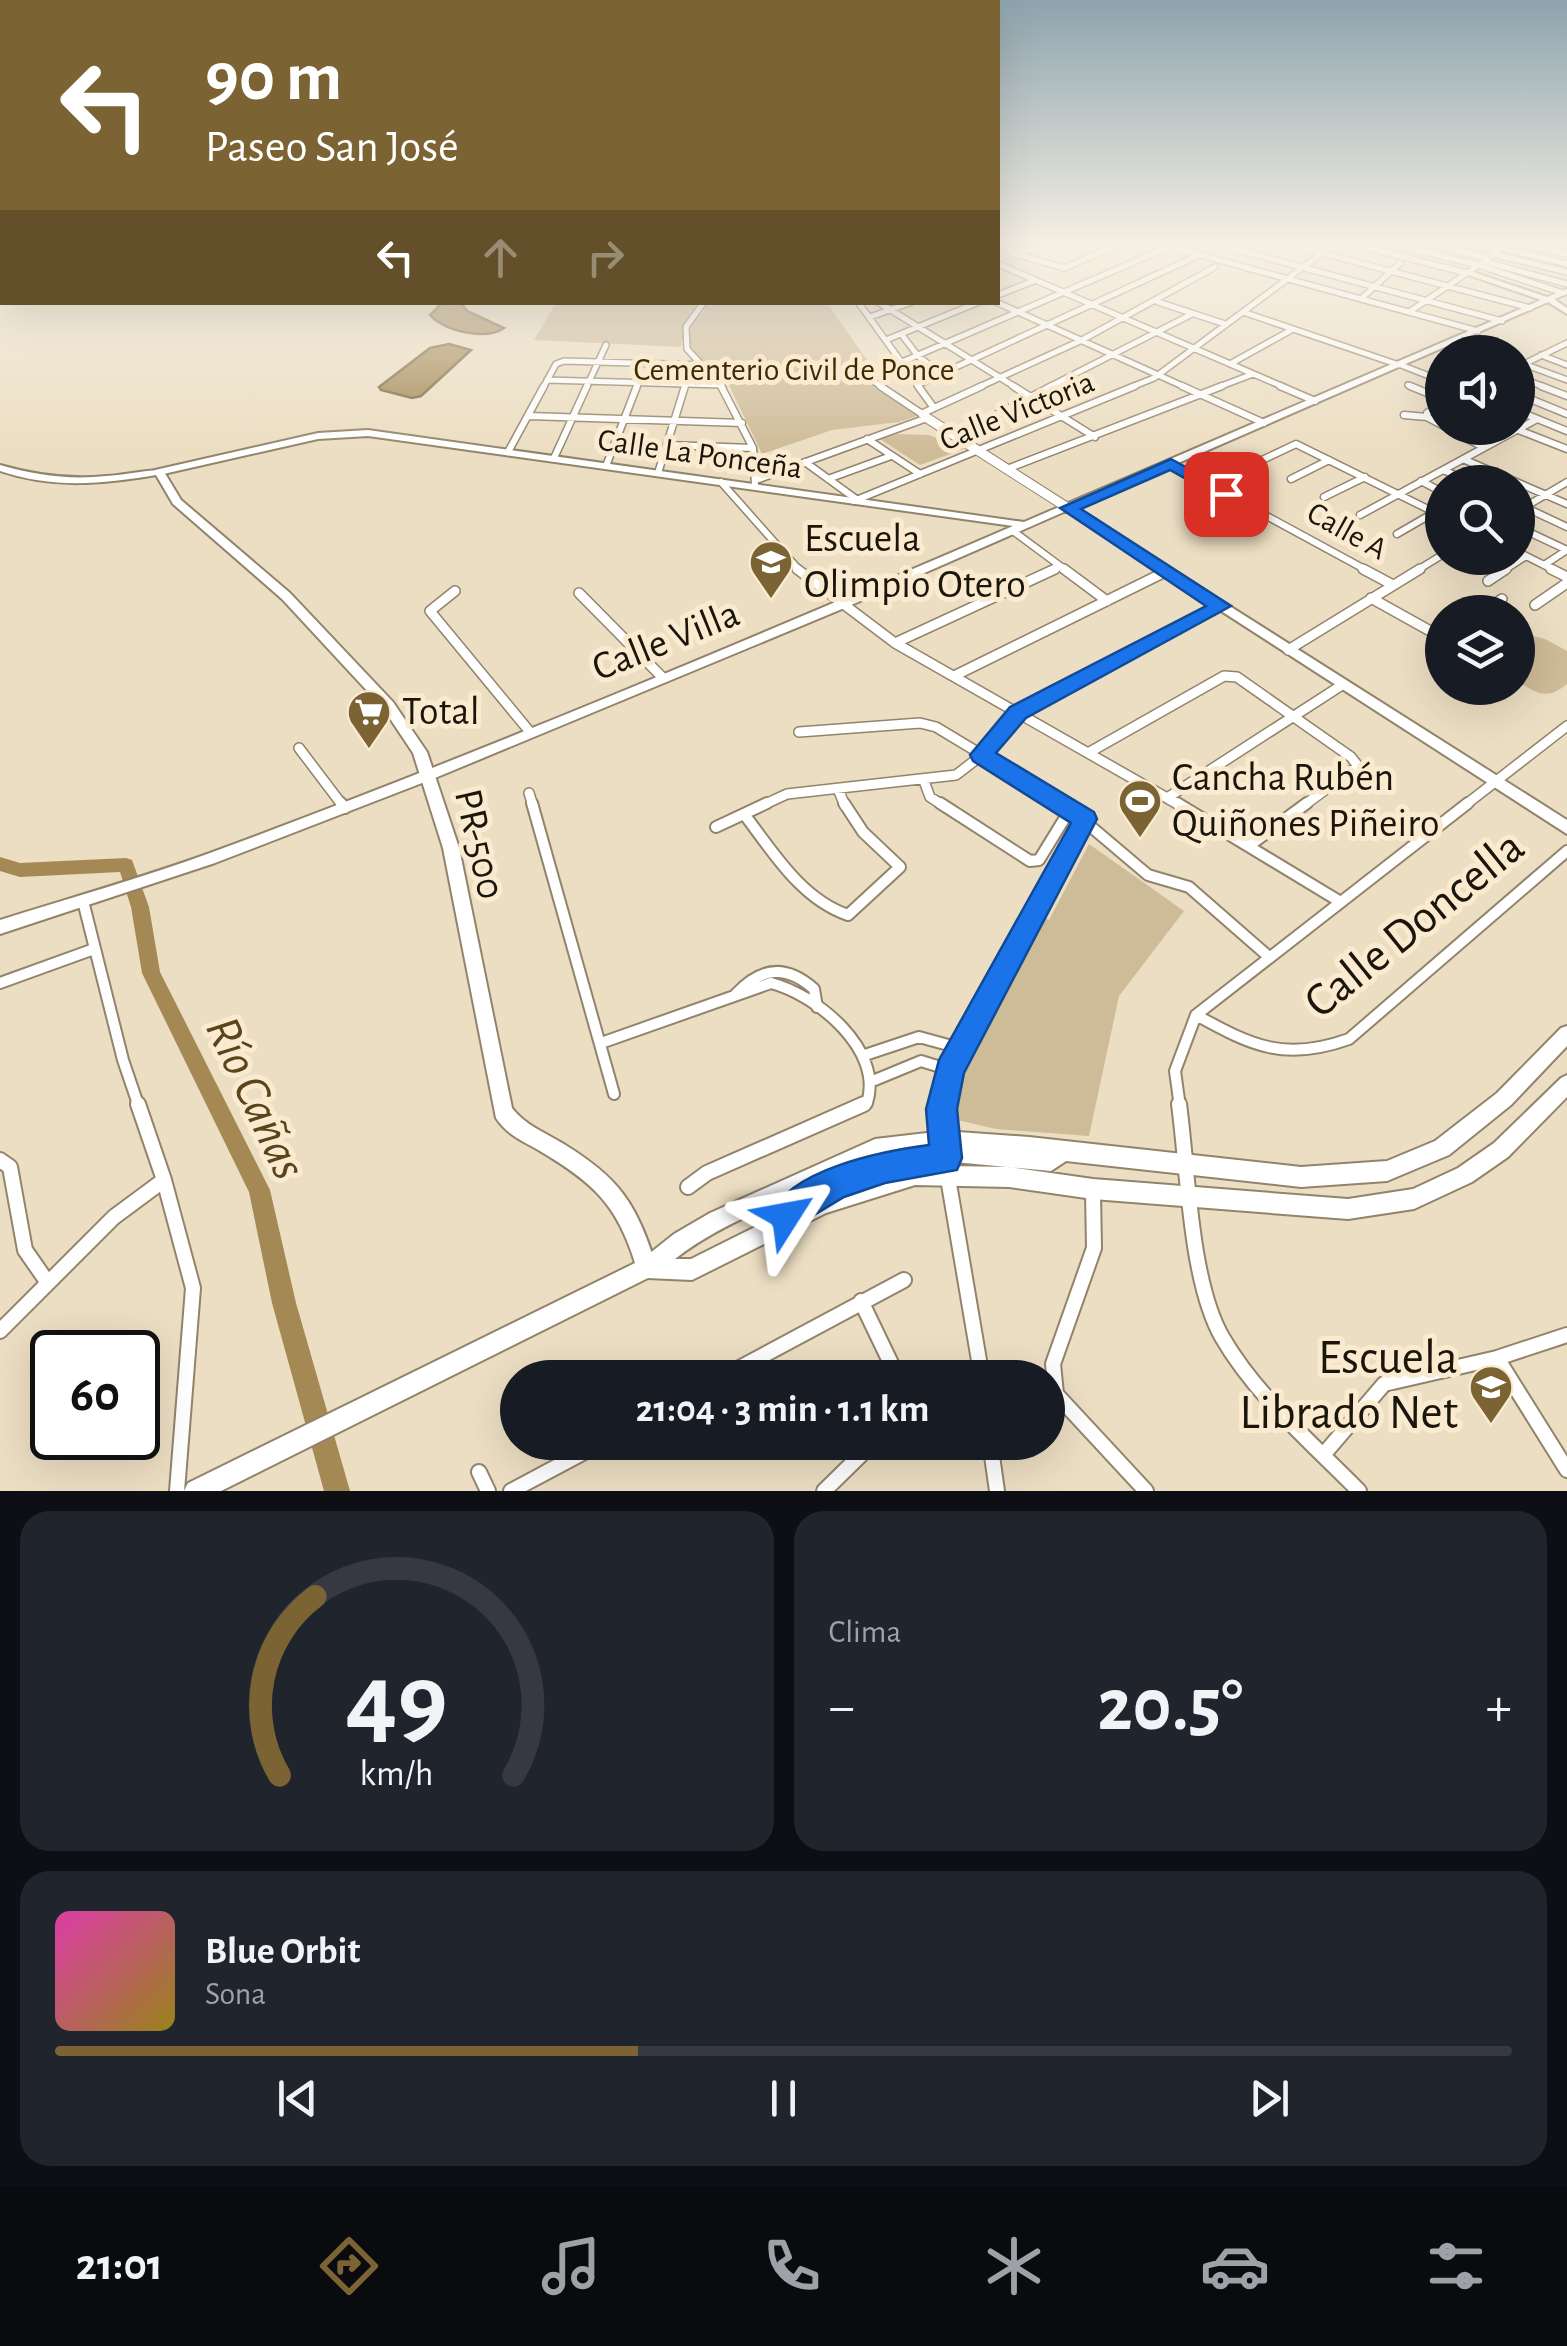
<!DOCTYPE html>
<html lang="es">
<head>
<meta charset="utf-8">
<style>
  :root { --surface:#171b24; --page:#20242c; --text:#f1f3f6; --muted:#9ea1a6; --line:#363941; --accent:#7c6334 }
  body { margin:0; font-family:"Alegreya Sans",sans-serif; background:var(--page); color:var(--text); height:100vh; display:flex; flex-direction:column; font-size:38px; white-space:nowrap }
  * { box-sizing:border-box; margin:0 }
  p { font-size:32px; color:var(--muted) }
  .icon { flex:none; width:55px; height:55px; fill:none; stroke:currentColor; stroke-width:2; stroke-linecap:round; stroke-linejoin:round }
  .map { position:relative; height:1491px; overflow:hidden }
  .drawer { display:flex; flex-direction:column; gap:20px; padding:20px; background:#0d0f14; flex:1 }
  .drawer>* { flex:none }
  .top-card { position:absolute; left:0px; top:0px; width:1000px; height:305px; box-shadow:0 10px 40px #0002; background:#7c6334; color:#fff; overflow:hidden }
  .tools { position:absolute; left:1425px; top:335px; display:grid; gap:20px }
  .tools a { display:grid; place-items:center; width:110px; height:110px; border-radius:50%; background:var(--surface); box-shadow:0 10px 40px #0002; font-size:50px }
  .speed { position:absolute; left:30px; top:1330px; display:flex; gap:20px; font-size:50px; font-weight:700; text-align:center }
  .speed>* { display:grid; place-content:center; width:130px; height:130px; border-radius:50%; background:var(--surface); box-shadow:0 10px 40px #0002; line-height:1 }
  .speed .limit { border:5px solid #111; border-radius:15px; background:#fff; color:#111 }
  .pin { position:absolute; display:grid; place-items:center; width:85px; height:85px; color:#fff; margin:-42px; border-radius:20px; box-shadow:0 5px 15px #0006 }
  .me { position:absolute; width:110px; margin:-55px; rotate:56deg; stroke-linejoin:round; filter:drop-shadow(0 0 8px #0008) }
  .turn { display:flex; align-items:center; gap:35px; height:210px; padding:0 40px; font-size:45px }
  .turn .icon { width:130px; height:130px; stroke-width:2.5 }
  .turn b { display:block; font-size:70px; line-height:85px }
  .lanes { display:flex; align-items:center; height:95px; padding:0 40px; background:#0003; justify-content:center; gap:50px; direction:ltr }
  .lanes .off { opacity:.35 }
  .big { font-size:75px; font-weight:700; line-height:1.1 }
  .drawer .card { flex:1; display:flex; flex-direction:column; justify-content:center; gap:15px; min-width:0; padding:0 35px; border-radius:30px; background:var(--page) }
  .drawer .dial { align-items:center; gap:0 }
  .dial svg { height:260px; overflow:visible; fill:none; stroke:var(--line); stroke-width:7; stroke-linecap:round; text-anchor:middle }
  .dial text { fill:var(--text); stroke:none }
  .song { display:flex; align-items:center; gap:30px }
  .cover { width:120px; height:120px; border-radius:15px; background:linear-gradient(135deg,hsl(320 70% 55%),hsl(50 70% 35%)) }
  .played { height:10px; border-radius:5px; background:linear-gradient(90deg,var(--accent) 40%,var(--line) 40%) }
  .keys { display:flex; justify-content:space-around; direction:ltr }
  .heat { display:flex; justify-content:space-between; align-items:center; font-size:55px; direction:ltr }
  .drawer .tiles { flex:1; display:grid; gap:20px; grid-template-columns:1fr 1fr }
  .card:last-child { grid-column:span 2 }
  .trip { position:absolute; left:500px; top:1360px; width:565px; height:100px; border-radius:50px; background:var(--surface); box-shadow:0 10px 40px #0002; font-weight:700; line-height:100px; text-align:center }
  .menu { display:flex; height:160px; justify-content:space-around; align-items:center; background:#090b0e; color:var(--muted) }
  .menu .icon { width:70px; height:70px }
  .menu .current { color:var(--accent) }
  .menu b { font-size:45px; color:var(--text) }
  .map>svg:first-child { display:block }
</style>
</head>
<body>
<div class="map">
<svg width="1567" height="1491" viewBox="0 0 1567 1491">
  <rect width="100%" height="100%" fill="#ecdec3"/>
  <path fill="#cebb97" d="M556,303H702L687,320L681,347L534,340Z
    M707,303H827L876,373L863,380L917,416L899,422L832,430L762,454L727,381L690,349L687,339L691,323L704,311Z
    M898,434L928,435L966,448L920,465L880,439Z
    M1518,632L1545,639L1567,651V684C1547,700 1539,694 1518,682Z
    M1089,844L1184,911L1119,996L1089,1136L996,1129L949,1118L947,1087L1039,915L1049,920Z"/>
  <path fill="#a48955" stroke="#7b663f" stroke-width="2.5" d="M443,302L461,303L467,311L504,328C485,341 445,331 430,315Z
    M449,344L471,350L421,396L412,398L381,390L379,387L430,348Z"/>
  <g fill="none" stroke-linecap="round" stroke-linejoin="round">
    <path fill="#a48955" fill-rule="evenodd" d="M0,857L20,863L126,858L132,860L149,907L160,972L270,1190L296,1303L350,1491H324L272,1303L249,1192L142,973L131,907L120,872L20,877L0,871Z"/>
    <g stroke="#91846b" stroke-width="8">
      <path id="minor-far4" d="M998,245L1013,249
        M1164,245L1478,331
        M1219,245L1502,321
        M1292,245L1530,308
        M1356,245L1467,273
        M1395,245L1478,265L1563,293
        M1434,245L1488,258
        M1470,245L1498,251
        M1527,245L1567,254
        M1502,248L1567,264
        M1009,252L1064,268L1118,245
        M1017,252L1055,245
        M1493,254L1567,272
        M1486,262L1567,284
        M998,264L1286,388
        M998,295L1036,280
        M1361,299L1400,263
        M704,302L686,327L687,349L723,388
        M858,302L920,388
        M878,302L1017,388
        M996,302L1187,388
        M1158,302L1225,324
        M1243,312L1399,365
        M1409,312L1467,273
        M870,317L912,302
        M902,335L918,356L941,374
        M886,340L979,302
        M1541,355L1567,365
        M902,362L1171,246
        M1230,364L1293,329
        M1524,364L1567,380
        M1401,365L1442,381
        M1518,367L1567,343
        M1518,377L1547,388
        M868,378L884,388
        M868,378L903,365
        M547,380L722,385
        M917,385L1199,255
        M1408,385L1416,388
        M543,388L556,364L564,361L700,365
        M586,388L606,345
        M636,388L638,383
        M977,388L1082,340L1215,267
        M1047,388L1192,314
        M1129,388L1154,378L1333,245
        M1216,388L1253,374"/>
    </g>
    <g stroke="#91846b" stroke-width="9">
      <path id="minor-far3" d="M721,386L753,448L755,486
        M880,386L925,416
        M918,386L934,408
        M1013,386L1095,437
        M1182,386L1264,423
        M1280,386L1315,401
        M1410,386L1442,399
        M1541,386L1567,396
        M1518,394L1567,414
        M1442,405L1427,413V417L1483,447
        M1518,411L1567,431
        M921,414L982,386
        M1404,415L1427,417
        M529,416L742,423
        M1516,429L1567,449
        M955,436L1052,386
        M867,439L920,474
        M667,445L753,448
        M508,452L544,386
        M554,458L587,386
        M1463,459L1567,504
        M805,462L856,499
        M1258,462L1296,444L1442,516
        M1171,464L1368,571
        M606,466L637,386
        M1007,469L1222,386
        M1443,470L1471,482
        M658,473L685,386
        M759,479L927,418
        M828,479L891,456
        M1291,479L1329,460
        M1421,481L1442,492
        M721,482L800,571
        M1324,497L1365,477
        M854,501L1135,386
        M1518,504L1567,527
        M1518,511L1567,482
        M1360,515L1537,419
        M1518,527L1567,550
        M1013,531L1067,571
        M1397,534L1435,512
        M1518,552L1556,571
        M1544,565L1567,550
        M1050,571L1059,567
        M1416,571L1442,555
        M1503,571L1526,556"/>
    </g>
    <g stroke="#91846b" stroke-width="12">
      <path id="minor-far2" d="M797,569L895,643L1181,806
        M1064,569L1107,601
        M1363,569L1393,585
        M1551,569L1567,577
        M1488,581L1506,569
        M455,591L430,611L530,732
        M579,593L662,677
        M1371,598L1432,632H1442
        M1535,605L1567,583
        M1482,612L1502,599
        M895,643L1055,569
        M1288,650L1420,569
        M954,676L1167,571
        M799,732L920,723L936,727L1067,806
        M299,748L343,806
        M1088,753L1224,676L1237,677L1351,757L1358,766L1303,806
        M924,781L930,797L944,806
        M838,789L845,806
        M529,793L533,806
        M1167,798L1342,685
        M761,806L787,794L956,775L982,755L1018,713L1221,606
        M1464,806L1567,726"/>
    </g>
    <g stroke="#91846b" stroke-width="14">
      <path id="minor-far1" d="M341,803L345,808
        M532,803L614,1094
        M940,803L1030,861L1039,860L1071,808
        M1063,803L1148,875L1189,887L1268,956
        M1177,803L1339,901
        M744,814C773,852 801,899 848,915L900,867L863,832L844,803
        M716,827L767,803
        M1250,845L1307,803
        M83,901L123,1060L139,1107
        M0,983L94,949
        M736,994C761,967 786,964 814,989L817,1007
        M1196,1015C1252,1046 1285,1062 1349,1039L1567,851
        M601,1043L771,983C817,995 884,1050 867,1103L859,1107
        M865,1055L919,1037L963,1049
        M875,1080L921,1061L950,1070
        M942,1107L950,1070L1085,819
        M1180,1107L1175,1071L1196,1015L1468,803"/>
    </g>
    <g stroke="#91846b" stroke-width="18">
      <path id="minor" d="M138,1104L164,1180L193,1288L177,1491
        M942,1104L944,1143
        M1179,1104C1188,1170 1190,1281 1222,1337C1256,1396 1312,1443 1359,1491
        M0,1160L10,1167L25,1250L48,1283
        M948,1178L982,1378
        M688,1187L707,1173L864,1104
        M1093,1192L1094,1248L1053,1364L1056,1394L1146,1491
        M861,1301L898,1378
        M0,1331L114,1217L164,1180
        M1497,1358L1567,1470
        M721,1378L904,1280
        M990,1442L997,1491
        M1324,1454L1384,1384L1497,1358L1567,1335
        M479,1472L488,1491
        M511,1491L603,1442
        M824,1491L874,1442"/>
    </g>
    <g stroke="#91846b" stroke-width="11">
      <path id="tertiary" d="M927,418L1068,508"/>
    </g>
    <g stroke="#91846b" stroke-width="4">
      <path id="primary" d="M1503,245H1510L1473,272L1547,297L1567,289V294L1554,299L1567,308V314L1548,302L1075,508L1567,820V834L1066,511L842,609L435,778L215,863L0,934V920C70,898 141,878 210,853C481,753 748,640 1013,526L368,436L318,439L159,475L154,472L155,470L318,433L368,430L1024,522L1541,300L1463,273Z
        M1567,1026V1046L1511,1105L1449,1155L1387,1181L1301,1187L1066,1161L1051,1171L954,1162L950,1166L1009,1167L1093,1179L1348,1199L1413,1189L1458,1168L1494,1143L1561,1078L1567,1075V1097L1508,1157L1472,1182L1414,1209L1348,1219L1093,1199L1009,1187L915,1185L826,1213L692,1280L647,1278L640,1275L637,1268L640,1261L674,1234L710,1213L875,1139L944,1131L1029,1137L1301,1167L1387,1161L1435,1141L1497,1093L1561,1028ZM803,1192L780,1208L777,1216L691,1259H675C713,1229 759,1211 803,1192Z"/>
    </g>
    <g stroke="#91846b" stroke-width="4">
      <path id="trunk" d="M0,465C35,475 69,480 106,476C124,475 144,470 163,470L181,500L290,593L393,702L427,752L459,848L512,1108C525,1125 544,1132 562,1143C621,1179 636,1203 657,1268L654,1275L221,1491H184L188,1483L635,1263C617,1204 592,1182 540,1151C523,1141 507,1135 496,1118L443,848L413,753L383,708L282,599L173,504L156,475C103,484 52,489 0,471Z"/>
    </g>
    <use href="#minor-far4" stroke="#fff" stroke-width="5"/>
    <use href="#minor-far3" stroke="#fff" stroke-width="6"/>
    <use href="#minor-far2" stroke="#fff" stroke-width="9"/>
    <use href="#minor-far1" stroke="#fff" stroke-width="10"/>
    <use href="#minor" stroke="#fff" stroke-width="14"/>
    <use href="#tertiary" stroke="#fff" stroke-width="9"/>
    <use href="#primary" fill="#fff" fill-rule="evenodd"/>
    <use href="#trunk" fill="#fff" fill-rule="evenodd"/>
  </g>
  <linearGradient id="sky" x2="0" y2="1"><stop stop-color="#8da3ad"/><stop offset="0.54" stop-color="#f6f0e4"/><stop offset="1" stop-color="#f6f0e4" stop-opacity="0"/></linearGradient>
  <rect width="1567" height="453" fill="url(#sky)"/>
  <path fill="#1a73e8" stroke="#114b97" stroke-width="2.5" d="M1171,459L1235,494L1220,498L1170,470L1081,509L1231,606L1026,718L996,753L1094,812L1097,819L964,1073L957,1109L962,1158L957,1170L885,1183L844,1197L786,1232L774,1228L770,1216C789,1169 883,1151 929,1145L926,1109L939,1060L1071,823L973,761L970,755L1010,707L1206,606L1060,508Z"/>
  <defs>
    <g id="school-pin" transform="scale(2.25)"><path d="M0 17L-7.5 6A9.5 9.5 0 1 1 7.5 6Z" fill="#7c6334" stroke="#faebd0"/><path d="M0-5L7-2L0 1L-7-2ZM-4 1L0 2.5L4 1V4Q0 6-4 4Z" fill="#fff"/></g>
    <g id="supermarket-pin" transform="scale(2.25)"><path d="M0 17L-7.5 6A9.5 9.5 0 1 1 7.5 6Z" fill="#7c6334" stroke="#faebd0"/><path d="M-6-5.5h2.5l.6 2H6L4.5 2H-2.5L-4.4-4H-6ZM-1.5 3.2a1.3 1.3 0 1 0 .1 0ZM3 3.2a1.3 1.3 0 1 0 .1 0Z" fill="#fff"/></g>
    <g id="stadium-pin" transform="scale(2.25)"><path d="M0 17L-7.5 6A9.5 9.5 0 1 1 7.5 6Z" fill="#7c6334" stroke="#faebd0"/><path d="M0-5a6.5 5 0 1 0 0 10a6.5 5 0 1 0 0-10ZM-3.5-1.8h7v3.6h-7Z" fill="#fff"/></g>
  </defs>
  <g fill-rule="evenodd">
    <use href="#school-pin" x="771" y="562"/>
    <use href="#supermarket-pin" x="369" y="712"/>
    <use href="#stadium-pin" x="1140" y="801"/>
    <use href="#school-pin" x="1491" y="1387"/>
  </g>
  <g text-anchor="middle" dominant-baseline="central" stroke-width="10" stroke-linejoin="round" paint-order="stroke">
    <g font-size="32" fill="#3d2a00" stroke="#faebd0">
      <text x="794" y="370">Cementerio Civil de Ponce</text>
    </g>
    <g font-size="32" fill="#1b160c" stroke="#faebd0">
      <text transform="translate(1017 411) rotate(-22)">Calle Victoria</text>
      <text transform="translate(700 454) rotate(8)">Calle La Ponceña</text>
      <text transform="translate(1347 531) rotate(29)">Calle A</text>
    </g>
    <g font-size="40" fill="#1b160c" stroke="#faebd0" text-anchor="start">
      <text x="804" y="539">Escuela<tspan x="804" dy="46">Olimpio Otero</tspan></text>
      <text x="402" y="712">Total</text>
      <text x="1172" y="778">Cancha Rubén<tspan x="1172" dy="46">Quiñones Piñeiro</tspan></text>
    </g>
    <g font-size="40" fill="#1b160c" stroke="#faebd0">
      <text transform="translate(666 641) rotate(-22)">Calle Villa</text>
      <text transform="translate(479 844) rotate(77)">PR-500</text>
    </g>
    <g font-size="48" fill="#1b160c" stroke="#faebd0">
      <text transform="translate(1415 925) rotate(-39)">Calle Doncella</text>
    </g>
    <g font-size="48" fill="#1b160c" stroke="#faebd0" text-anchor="end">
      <text x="1458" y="1359">Escuela<tspan x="1458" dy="55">Librado Net</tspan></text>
    </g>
    <g font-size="50" font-style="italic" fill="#59441b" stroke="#faebd0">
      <text transform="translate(255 1098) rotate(65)">Río Cañas</text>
    </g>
  </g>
</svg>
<div class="tools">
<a><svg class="icon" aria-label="sound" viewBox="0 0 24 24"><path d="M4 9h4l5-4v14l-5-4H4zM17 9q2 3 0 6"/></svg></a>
<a><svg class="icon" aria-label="search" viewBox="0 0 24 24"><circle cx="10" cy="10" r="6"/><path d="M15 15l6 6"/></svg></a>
<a><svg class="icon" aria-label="layers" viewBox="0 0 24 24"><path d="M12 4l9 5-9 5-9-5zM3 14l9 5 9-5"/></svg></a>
</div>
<div class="speed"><div class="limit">60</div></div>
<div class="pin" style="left:1226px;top:494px;background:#d93025"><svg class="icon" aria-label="arrive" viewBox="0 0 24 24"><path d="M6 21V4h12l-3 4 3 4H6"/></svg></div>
<svg class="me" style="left:786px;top:1216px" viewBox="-20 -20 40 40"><path d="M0-17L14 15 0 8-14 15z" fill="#1a73e8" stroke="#fff" stroke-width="4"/></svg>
<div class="trip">21:04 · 3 min · 1.1 km</div>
<div class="top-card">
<div class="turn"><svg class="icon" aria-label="left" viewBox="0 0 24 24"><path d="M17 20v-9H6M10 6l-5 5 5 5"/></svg><div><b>90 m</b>Paseo San José</div></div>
<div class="lanes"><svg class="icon" aria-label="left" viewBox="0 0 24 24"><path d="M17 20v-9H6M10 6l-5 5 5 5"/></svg><svg class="icon off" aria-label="ahead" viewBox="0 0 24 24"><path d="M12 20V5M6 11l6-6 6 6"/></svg><svg class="icon off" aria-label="right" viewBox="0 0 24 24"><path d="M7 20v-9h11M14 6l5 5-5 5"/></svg></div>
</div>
</div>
<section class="drawer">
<div class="tiles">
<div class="card dial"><svg viewBox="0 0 100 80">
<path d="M14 69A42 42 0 1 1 86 69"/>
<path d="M14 69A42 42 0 0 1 25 14" stroke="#7c6334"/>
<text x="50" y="56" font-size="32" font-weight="700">49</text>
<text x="50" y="72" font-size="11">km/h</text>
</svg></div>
<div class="card"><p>Clima</p>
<div class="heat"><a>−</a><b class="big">20.5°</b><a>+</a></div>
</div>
<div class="card">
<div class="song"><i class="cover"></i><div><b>Blue Orbit</b><p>Sona</p></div></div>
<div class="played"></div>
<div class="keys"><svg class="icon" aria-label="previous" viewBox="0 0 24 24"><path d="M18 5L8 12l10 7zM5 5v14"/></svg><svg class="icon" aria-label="pause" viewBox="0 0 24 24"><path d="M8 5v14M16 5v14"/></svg><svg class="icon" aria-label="next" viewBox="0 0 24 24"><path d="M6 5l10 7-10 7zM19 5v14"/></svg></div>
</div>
</div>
</section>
<nav class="menu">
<b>21:01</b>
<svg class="icon current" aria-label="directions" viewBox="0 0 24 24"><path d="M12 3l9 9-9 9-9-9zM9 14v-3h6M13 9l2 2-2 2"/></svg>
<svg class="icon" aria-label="music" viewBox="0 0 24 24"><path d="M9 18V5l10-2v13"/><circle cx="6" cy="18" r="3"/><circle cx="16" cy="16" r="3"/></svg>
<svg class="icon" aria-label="phone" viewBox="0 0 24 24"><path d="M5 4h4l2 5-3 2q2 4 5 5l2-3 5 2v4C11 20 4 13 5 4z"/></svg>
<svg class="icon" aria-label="climate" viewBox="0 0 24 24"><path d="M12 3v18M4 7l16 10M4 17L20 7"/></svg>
<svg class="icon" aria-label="car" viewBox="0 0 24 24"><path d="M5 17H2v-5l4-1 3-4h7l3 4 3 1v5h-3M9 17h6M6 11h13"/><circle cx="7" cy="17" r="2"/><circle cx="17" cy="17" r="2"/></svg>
<svg class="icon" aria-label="filters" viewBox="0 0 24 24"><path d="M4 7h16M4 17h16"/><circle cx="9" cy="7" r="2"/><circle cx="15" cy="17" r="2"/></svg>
</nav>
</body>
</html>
